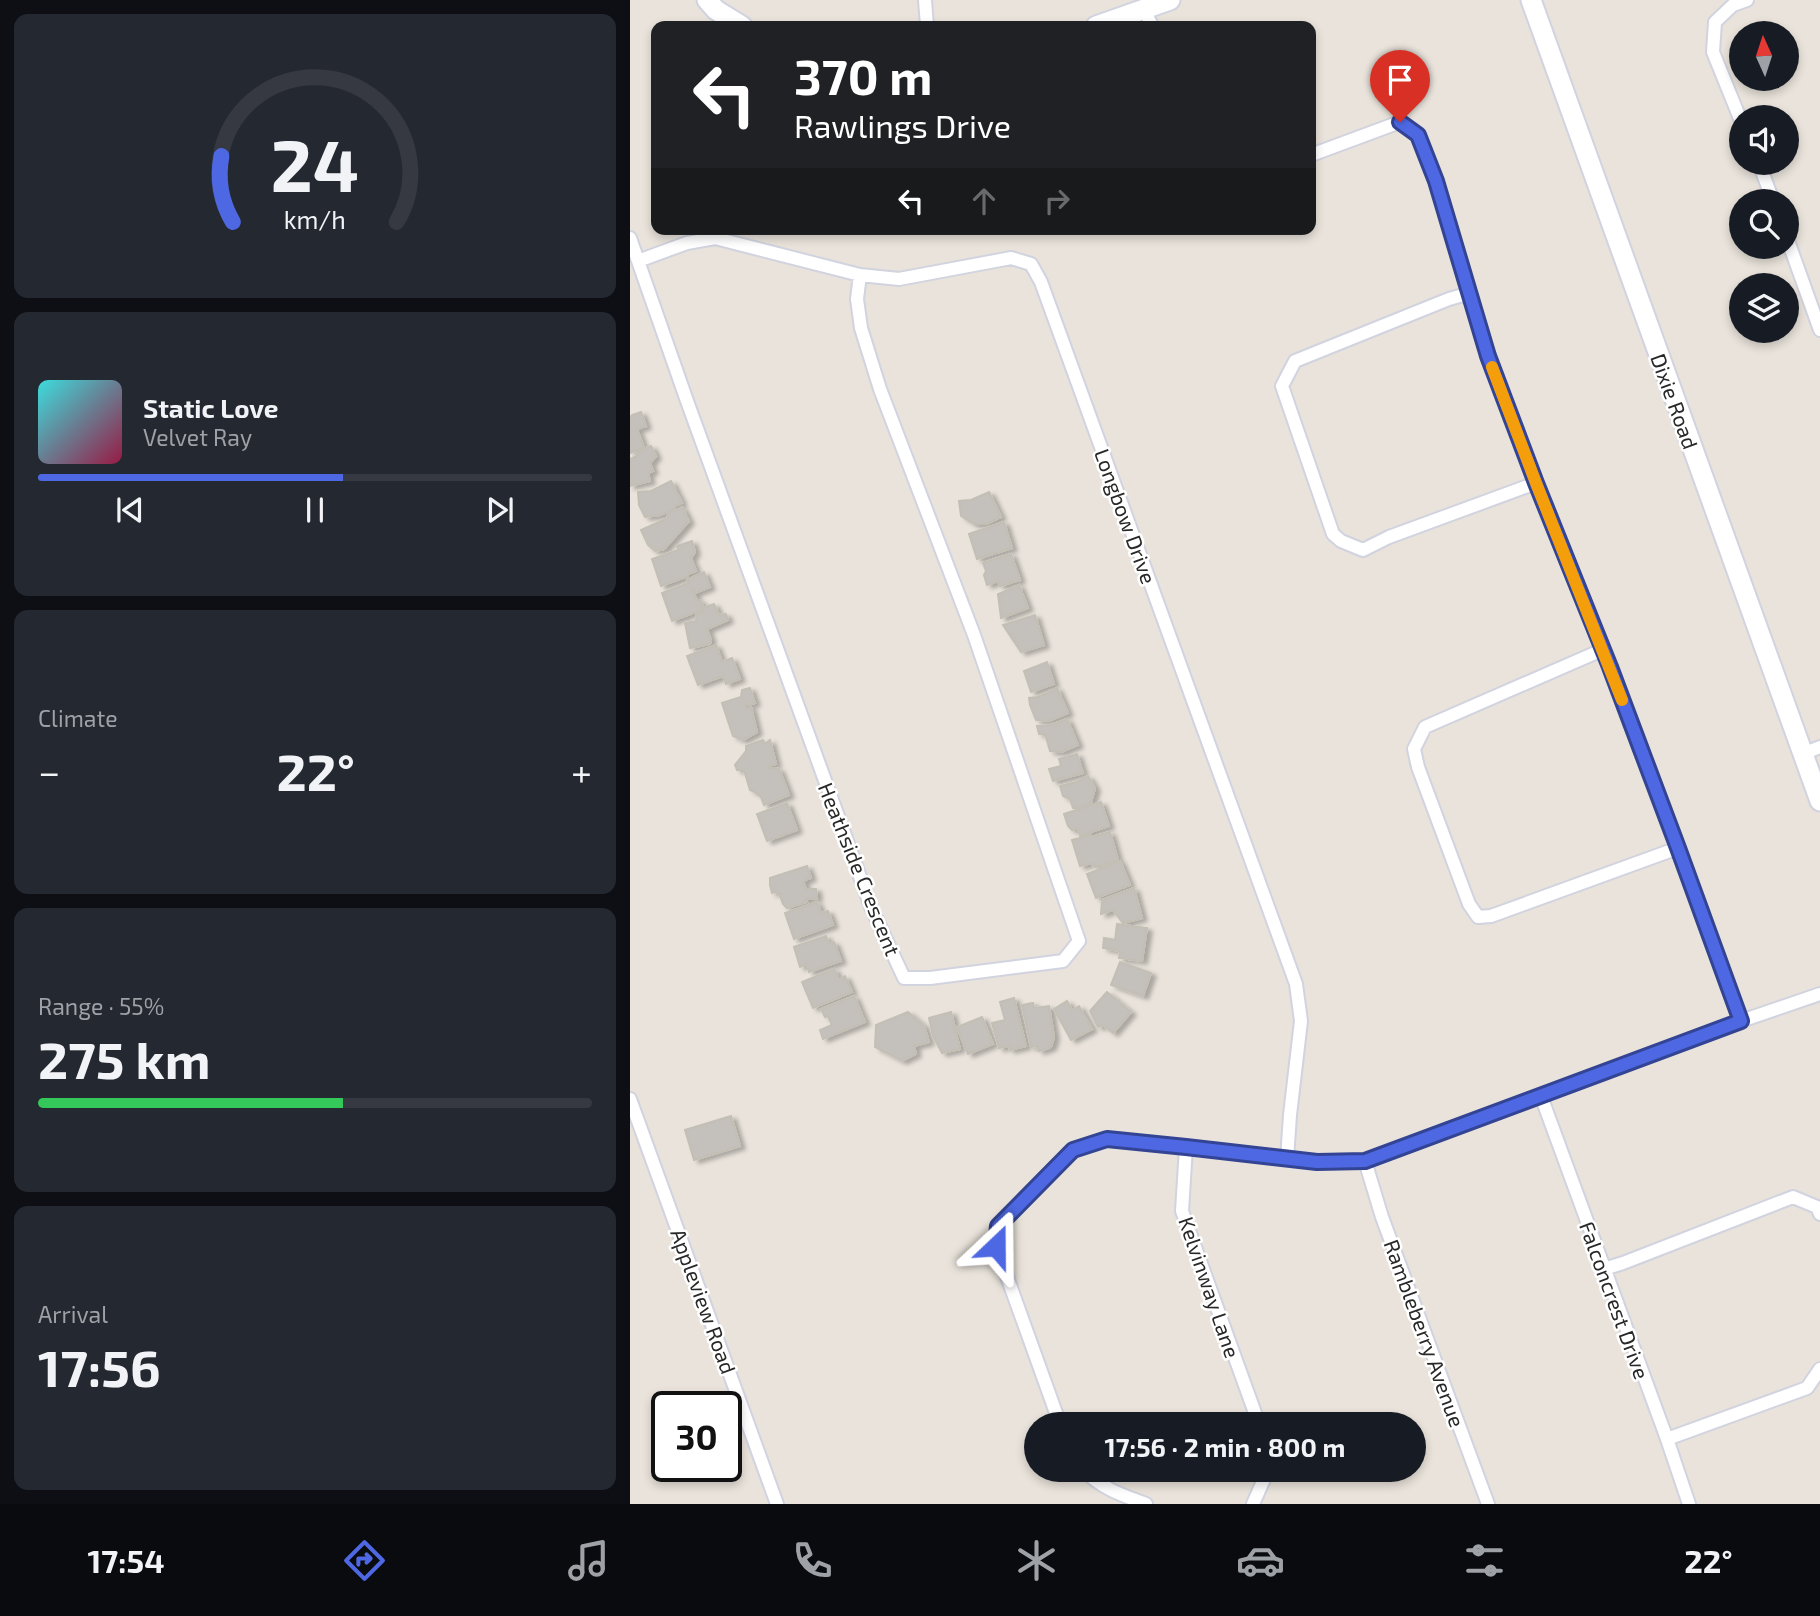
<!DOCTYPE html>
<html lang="en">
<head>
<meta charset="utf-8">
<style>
  :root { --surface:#171b24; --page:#242831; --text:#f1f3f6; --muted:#9ea1a6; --line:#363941; --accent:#4e68e3 }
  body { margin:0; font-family:"Exo 2",sans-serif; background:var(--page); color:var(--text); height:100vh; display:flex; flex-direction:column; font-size:26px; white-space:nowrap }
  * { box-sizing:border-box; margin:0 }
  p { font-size:23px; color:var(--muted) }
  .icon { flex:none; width:38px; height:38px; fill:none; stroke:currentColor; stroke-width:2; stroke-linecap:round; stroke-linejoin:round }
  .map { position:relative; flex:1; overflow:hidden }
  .sheet { display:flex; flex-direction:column; gap:14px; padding:14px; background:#0d0f14; width:630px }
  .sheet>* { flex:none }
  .banner { position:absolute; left:21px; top:21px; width:665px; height:214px; border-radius:14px; box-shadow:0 4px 10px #0003; background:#202124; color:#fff; overflow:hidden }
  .needle { width:46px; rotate:357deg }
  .controls { position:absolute; left:1099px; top:21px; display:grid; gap:14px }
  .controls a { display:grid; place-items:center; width:70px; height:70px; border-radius:50%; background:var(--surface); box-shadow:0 4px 10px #0003; font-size:35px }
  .speed { position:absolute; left:21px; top:1391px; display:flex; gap:14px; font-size:35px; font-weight:700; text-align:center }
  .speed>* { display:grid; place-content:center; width:91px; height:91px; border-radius:50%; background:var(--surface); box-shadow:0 4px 10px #0003; line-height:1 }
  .speed .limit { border:4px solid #111; border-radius:10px; background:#fff; color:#111 }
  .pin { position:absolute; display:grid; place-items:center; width:60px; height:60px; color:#fff; margin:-72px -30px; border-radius:50% 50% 50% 0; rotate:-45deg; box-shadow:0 0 7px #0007 }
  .pin .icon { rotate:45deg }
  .me { position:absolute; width:77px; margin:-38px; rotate:23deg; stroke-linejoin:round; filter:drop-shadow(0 0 5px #0008) }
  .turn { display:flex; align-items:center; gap:24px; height:147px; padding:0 28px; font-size:32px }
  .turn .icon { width:91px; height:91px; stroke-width:2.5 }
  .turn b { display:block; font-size:49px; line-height:60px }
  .lanes { display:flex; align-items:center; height:66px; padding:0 28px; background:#0003; justify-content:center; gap:35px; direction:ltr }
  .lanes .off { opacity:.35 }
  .big { font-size:52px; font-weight:700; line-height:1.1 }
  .sheet .card { flex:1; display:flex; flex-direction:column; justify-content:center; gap:10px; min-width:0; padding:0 24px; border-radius:14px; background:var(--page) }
  .sheet .dial { align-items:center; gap:0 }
  .dial svg { height:182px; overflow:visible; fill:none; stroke:var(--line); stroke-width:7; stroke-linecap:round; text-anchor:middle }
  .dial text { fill:var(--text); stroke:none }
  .song { display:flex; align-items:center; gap:21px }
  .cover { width:84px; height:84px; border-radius:10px; background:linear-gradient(135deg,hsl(180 70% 55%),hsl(340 70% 35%)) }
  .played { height:7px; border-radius:4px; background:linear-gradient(90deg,var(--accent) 55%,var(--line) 55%) }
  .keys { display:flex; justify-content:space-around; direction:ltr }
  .heat { display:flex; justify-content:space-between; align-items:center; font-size:38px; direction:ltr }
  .charge { height:10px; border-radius:5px; background:linear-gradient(90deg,#34c759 55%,var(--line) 0) }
  .trip { position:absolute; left:394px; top:1412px; width:402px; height:70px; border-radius:35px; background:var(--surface); box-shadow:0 4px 10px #0003; font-weight:700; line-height:70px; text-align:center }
  .tabs { display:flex; height:112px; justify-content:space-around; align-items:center; background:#090b0e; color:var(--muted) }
  .tabs .icon { width:49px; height:49px }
  .tabs .on { color:var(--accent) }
  .tabs b { font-size:32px; color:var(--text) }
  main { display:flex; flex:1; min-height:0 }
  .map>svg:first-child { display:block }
</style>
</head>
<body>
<main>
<section class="sheet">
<div class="card dial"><svg viewBox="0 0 100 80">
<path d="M14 69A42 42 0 1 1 86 69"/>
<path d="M14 69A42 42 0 0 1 9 40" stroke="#4e68e3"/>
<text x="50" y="56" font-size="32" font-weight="700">24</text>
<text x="50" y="72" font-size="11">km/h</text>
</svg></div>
<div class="card">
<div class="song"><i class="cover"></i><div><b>Static Love</b><p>Velvet Ray</p></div></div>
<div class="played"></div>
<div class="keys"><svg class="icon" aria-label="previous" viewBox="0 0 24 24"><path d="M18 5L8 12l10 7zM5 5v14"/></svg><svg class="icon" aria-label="pause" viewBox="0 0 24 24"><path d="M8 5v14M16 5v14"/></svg><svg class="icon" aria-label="next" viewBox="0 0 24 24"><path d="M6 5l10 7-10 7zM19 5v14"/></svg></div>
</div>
<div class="card"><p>Climate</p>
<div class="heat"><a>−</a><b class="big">22°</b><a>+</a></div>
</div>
<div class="card"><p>Range · 55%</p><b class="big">275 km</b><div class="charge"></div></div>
<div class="card"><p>Arrival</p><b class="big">17:56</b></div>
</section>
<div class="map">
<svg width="1190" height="1504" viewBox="0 0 1190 1504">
  <defs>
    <filter id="shadow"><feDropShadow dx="5" dy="3" stdDeviation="2" flood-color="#0004"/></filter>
  </defs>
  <rect width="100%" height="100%" fill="#e9e3db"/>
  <path fill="#c4c0bb" stroke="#c3bfb5" stroke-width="2" filter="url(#shadow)" d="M11,412L16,426L7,429L14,448L0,453V418L2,415Z
    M21,446L26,456L20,463L23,471L18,473L20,481L0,486V459L7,456L8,452Z
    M41,481L52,503L45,506V509L30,515L15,517L9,505L8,492L21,491Z
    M359,492L371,517L356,524H344L331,516L329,501L341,500Z
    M52,507L59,521L34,549L25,551L18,545L11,530L38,518L37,514Z
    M374,522L382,548L347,559L339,534Z
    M62,541L65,552L61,558L66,571L58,574V576L31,586L22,559L48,550L47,546Z
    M381,554L390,580L370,586L368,581L357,585L354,575L356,571L353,563Z
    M74,572L80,587L65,593L63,589L62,590L67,600H69L73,604L71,610L42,621L32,593L58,583L57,580Z
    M389,585L398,608L371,618L368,594Z
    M84,604L89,615L96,614L98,620L77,629L81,640L80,644L60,648L55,623L66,621L67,614L71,613L75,607Z
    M405,615L414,645L391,652L373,625Z
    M86,645L92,662L102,658L110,679L96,684L93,676L68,685L57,656Z
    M417,662L424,684L401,692L394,671Z
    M120,688L125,703L116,705V709L121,707L127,732L113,740L103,736L92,703L111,697L112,690Z
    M427,688L438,713L419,721L406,720L400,705L399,698L408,697Z
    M437,719L448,745L431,752L420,751L415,734H409L407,726L421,725Z
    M133,740L135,744L140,740L146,764L138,766L139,768L149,769L159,795L134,805L131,797L125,792L120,790L114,770H107L105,765L116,751V746Z
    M447,754L453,773L423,781L419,769L431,766L429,759Z
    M458,776L465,788L461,803L451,808H443L440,799L433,796L430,786L446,782Z
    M471,802L479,826L450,836L448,828L442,830L438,826L434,814Z
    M157,803L167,830L137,841L127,814Z
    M480,832L488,860L465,867L461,863L450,866L442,840L461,835L462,837Z
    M490,861L500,885L466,898L457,874Z
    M177,866L181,878L173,881L176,889H186L187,898L175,899L177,902L157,908L153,904L148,891L142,893L140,885V878Z
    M504,888L512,918L493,923L483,910L471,914L472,900Z
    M187,902L191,913L198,911L203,925L164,939L155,913Z
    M487,924L517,928L512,961L489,958L490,951L473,948L474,938L485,940Z
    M196,936L199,944L204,942L211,961L179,972L177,964L170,967L164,947Z
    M490,962L521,973L513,996L481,985Z
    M204,969L209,979L215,976L222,992L183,1008L172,982Z
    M477,992L501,1012L483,1033L473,1025L468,1027L460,1011Z
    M224,996L235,1022L193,1039L190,1030L202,1025L198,1016L195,1017L191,1009Z
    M384,998L396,1046L380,1050L379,1046L369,1048L362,1023L375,1020L370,1002Z
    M437,1001L442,1010L449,1006L462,1029L441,1040L424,1009Z
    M403,1003L404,1008L419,1006L424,1037L421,1047L416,1049L409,1051L407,1046L401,1047L392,1005Z
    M278,1012L294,1026L299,1042L284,1046L286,1054L272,1061L245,1047L246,1025Z
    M321,1012L330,1049L312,1053L303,1036L299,1018Z
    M352,1017L363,1044L338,1054L327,1027Z
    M101,1116L110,1146L64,1160L55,1130Z"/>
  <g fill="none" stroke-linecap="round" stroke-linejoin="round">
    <g stroke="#d1d3df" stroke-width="16">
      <path id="street" d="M295,0L297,26
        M514,9L522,26
        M1111,121L1083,52L1085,22L1103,5L1117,0
        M681,155L770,122L788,135L806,181L858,356L906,483L980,667L1045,838L1111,1021
        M1129,163L1143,201
        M0,238L57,401L241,907L274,978H300L433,961L449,941L344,635L250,389L231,328L227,299L230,275
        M1157,238L1190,330
        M8,261L57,243L85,238L230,275L269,279L381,258L401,264L411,282L666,984L671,1021L660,1115L657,1159
        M840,293L819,299L665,361L652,386L703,534L711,541L733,550L759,537L906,483
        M972,650L795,727L784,749L788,767L839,904L848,917L861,916L1048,848
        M1172,754L1190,747
        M911,1096L1037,1439L1059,1504
        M0,1099L147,1504
        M556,1147L552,1211L629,1424
        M735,1161L752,1217L858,1504
        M974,1269L993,1263L1163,1197L1187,1207L1190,1214
        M430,1424L366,1246L368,1226L443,1150L476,1139L556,1147L687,1162L735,1161L1111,1021L1190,994
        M1037,1439L1177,1388L1190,1369
        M454,1470C470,1488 494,1496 516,1504
        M623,1504L638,1470"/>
    </g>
    <g stroke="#d1d3df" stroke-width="23">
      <path id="secondary" d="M77,0L86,10L112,26
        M901,0L1190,801
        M466,26L540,0"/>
    </g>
    <use href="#street" stroke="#fff" stroke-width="12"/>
    <use href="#secondary" stroke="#fff" stroke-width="19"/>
  </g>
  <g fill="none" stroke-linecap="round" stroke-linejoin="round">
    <g stroke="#334494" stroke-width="18">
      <path id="route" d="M366,1246L368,1226L443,1150L477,1139L556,1147L687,1162L735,1161L1111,1021L1048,848L980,667L906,483L858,356L806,181L788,135L770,122"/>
    </g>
    <use href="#route" stroke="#4e68e3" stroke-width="12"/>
    <path stroke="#f59e0b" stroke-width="12" d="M862,367L906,483L992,700"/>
  </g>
  <g text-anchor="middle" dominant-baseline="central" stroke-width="5" stroke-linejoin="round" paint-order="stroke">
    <g font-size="21" fill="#282828" stroke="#fff">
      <text transform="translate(1045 401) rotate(70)">Dixie Road</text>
      <text transform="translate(496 516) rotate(70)">Longbow Drive</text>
      <text transform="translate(230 869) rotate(68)">Heathside Crescent</text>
      <text transform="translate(580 1287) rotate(71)">Kelvinway Lane</text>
      <text transform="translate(985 1300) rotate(70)">Falconcrest Drive</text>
      <text transform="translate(74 1301) rotate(70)">Appleview Road</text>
      <text transform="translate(795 1333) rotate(70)">Rambleberry Avenue</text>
    </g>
  </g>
</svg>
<div class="controls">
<a><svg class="needle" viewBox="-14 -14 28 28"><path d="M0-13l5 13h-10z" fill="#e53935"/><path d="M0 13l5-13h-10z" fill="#9ea1a6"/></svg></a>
<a><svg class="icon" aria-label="sound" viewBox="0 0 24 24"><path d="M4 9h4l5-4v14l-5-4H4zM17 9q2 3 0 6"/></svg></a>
<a><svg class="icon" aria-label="search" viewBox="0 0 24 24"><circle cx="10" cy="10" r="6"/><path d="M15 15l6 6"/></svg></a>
<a><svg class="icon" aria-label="layers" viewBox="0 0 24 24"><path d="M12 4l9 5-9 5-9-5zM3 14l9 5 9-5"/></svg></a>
</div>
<div class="speed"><div class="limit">30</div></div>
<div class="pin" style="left:770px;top:122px;background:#d93025"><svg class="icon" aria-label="arrive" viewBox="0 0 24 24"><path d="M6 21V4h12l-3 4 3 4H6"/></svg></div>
<svg class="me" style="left:366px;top:1246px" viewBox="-20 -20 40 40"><path d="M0-17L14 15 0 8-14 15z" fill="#4e68e3" stroke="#fff" stroke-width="4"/></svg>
<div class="trip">17:56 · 2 min · 800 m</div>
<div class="banner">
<div class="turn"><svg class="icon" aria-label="left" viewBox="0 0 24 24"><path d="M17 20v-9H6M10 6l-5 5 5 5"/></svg><div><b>370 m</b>Rawlings Drive</div></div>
<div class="lanes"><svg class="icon" aria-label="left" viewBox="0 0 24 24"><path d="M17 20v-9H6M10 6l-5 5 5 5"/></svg><svg class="icon off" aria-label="ahead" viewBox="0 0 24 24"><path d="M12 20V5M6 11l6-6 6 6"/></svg><svg class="icon off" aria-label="right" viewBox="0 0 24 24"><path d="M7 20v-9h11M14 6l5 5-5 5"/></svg></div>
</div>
</div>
</main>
<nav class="tabs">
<b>17:54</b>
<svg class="icon on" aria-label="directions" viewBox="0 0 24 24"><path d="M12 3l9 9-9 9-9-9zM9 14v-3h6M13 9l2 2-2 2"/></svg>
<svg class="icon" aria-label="music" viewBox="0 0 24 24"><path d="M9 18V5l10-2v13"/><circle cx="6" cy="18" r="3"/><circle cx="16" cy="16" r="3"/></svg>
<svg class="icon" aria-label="phone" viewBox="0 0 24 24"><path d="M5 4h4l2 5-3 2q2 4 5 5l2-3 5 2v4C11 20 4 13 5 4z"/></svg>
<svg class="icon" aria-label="climate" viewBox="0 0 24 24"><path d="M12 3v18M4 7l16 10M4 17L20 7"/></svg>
<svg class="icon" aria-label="car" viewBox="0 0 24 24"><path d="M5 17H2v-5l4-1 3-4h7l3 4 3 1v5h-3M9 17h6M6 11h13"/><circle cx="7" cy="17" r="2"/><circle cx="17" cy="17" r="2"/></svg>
<svg class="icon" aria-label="filters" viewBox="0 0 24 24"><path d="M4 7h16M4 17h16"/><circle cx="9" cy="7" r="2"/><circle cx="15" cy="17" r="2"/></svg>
<b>22°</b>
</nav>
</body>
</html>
